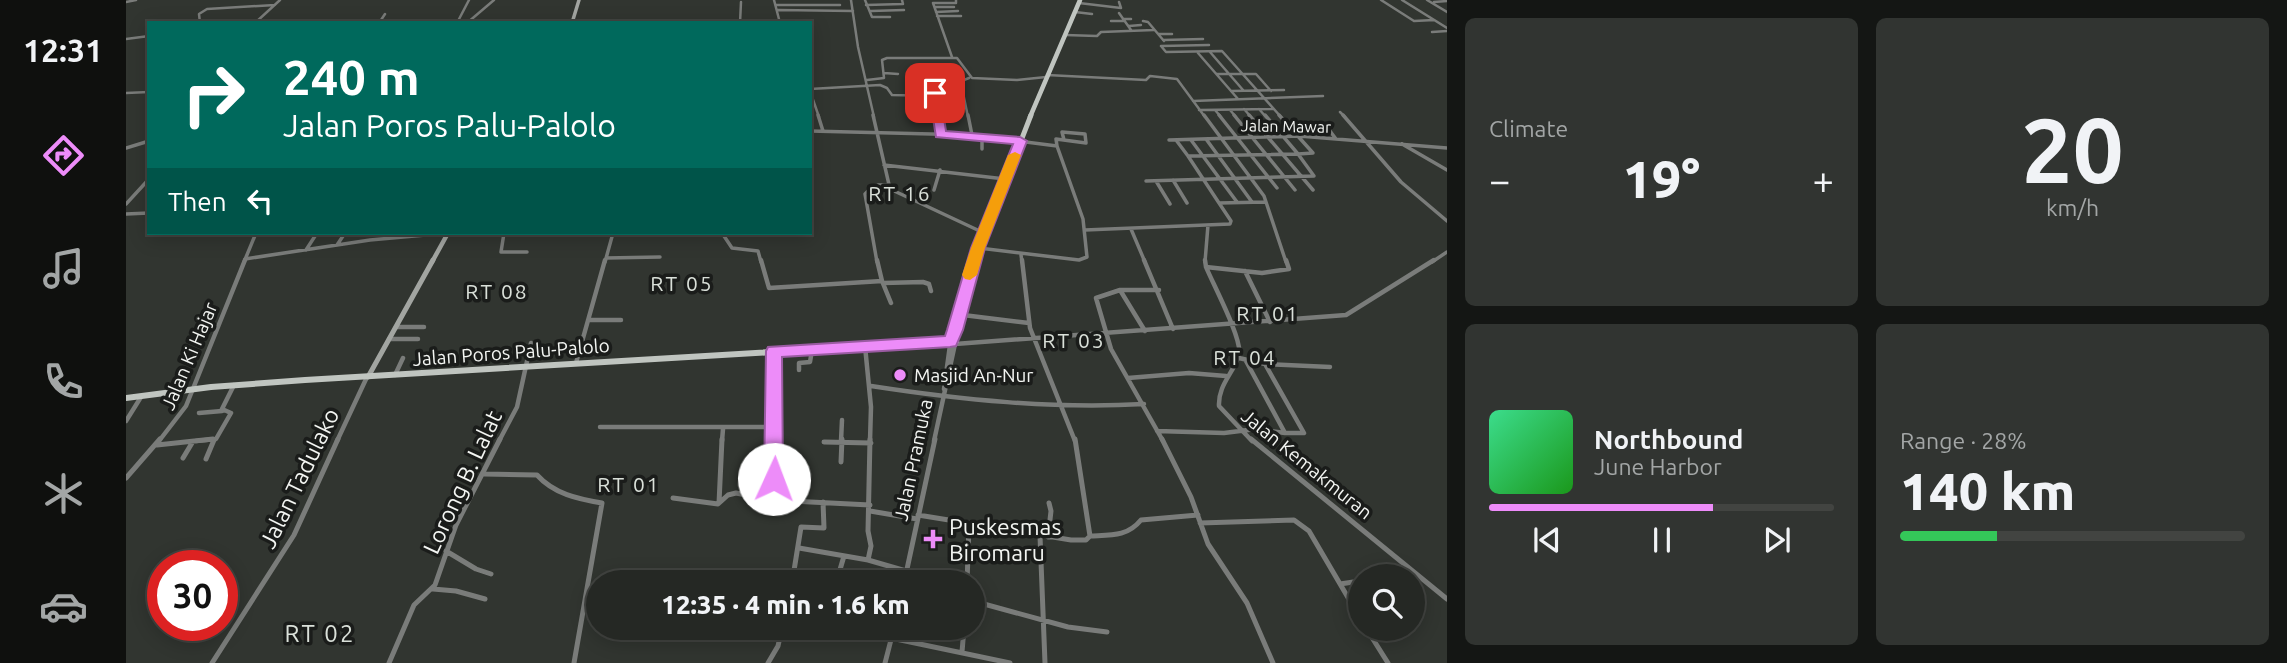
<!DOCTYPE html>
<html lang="en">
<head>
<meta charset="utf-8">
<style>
  :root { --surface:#252824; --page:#313431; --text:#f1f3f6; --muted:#a3a6a6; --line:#424441; --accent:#ed8cf9 }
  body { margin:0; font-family:Ubuntu,sans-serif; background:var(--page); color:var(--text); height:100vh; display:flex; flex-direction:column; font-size:26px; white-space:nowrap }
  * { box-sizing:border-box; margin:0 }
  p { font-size:23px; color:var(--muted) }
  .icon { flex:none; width:38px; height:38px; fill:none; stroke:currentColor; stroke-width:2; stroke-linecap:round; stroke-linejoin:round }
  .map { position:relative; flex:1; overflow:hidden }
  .drawer { display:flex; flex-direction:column; gap:18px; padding:18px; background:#141614; width:840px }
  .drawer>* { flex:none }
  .top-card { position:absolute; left:21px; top:21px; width:665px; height:214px; border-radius:0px; box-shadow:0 4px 18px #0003,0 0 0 2px var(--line); background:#00695c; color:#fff; overflow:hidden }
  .tools { position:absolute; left:1222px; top:564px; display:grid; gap:14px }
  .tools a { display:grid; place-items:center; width:77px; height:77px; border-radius:50%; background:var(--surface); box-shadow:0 4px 18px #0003,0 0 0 2px var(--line); font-size:35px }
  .speed { position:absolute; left:21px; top:550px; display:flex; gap:14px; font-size:35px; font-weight:700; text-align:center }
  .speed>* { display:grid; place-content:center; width:91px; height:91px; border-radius:50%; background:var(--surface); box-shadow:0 4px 18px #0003,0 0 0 2px var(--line); line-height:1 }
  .speed .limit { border:10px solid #d22; background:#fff; color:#111 }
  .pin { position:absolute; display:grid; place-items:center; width:60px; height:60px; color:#fff; margin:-30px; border-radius:14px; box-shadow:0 4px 10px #0006 }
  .me { position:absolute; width:77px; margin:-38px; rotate:2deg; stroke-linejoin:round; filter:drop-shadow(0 0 5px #0008) }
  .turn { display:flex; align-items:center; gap:24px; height:147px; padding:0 21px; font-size:32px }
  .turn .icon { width:91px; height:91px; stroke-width:2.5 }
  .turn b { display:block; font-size:49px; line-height:60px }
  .then { display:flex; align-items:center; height:66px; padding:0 21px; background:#0003; gap:14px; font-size:26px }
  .big { font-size:52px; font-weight:800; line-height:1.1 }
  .drawer .tile { flex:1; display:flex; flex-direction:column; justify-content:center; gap:10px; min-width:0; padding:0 24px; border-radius:10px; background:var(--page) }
  .drawer .dial { align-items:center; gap:0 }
  .dial b { font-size:91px; line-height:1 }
  .song { display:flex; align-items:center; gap:21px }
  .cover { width:84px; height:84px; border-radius:10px; background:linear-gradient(135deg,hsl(150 70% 55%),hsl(120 70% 35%)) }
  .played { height:7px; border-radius:4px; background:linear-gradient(90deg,var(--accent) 65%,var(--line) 65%) }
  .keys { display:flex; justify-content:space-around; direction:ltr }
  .heat { display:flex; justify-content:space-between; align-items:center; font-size:38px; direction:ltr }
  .charge { height:10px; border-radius:5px; background:linear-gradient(90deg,#34c759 28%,var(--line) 0) }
  .drawer .tiles { flex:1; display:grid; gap:18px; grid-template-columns:repeat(2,1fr) }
  .trip { position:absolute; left:460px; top:570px; width:399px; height:70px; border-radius:35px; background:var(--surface); box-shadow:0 4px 18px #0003,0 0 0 2px var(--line); font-weight:800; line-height:70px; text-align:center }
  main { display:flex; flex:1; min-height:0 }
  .tab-bar { display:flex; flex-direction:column; width:126px; justify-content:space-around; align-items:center; background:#0f100e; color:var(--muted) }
  .tab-bar .icon { width:49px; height:49px }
  .tab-bar .selected { color:var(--accent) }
  .tab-bar b { font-size:32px; color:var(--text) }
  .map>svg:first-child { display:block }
</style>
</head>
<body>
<main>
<nav class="tab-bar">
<b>12:31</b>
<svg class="icon selected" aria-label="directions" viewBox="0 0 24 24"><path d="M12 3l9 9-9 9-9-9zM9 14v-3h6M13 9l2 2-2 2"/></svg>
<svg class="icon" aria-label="music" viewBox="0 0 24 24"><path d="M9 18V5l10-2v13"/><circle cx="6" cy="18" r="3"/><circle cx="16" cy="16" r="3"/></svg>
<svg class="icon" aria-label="phone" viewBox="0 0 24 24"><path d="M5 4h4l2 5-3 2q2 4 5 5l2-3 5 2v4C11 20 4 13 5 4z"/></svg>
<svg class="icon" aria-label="climate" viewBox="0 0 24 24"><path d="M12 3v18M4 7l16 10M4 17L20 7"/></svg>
<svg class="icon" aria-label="car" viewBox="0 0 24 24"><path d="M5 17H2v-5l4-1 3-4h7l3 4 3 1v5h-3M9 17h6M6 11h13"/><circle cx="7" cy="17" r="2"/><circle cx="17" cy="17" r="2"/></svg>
</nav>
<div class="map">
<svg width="1321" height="663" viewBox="0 0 1321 663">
  <rect width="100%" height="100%" fill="#313530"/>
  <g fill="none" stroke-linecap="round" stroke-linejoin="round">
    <path stroke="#7a7c7a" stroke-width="2.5" d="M648,0L654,23
      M725,0L732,47L748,117
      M739,0L746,17H764
      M1255,0L1288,21L1308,20
      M1276,0L1321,28
      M1301,0L1321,12
      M0,2L10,0
      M1308,2L1321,1
      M953,3L995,8L993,2
      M650,5H714
      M740,5L777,4L776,0
      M809,7H828
      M652,10L727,11
      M745,11L778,10
      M810,12L832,11
      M949,12L966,14
      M993,13L1005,30
      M811,16H835
      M997,19H1005
      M985,21H998
      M1017,21L1022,22L1038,41
      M74,23L73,14L81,9L149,5
      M129,23L154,0
      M253,23L259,14
      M331,23L343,0
      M341,23L368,0
      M614,23L615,2
      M1003,26L1015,25
      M1306,32L1321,31
      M1033,34H1046
      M939,35L971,36L975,32L1028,30
      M0,39L23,36
      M1037,40L1077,39
      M1035,46L1083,45
      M1035,46L1040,52L1096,51L1155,117
      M1084,52L1117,90
      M1072,53L1112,99
      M826,57L807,3H830V0
      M758,73L772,74
      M1091,74H1130L1145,91
      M921,75L1020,80L1024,76L1051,79L1079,117
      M741,80L758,78L756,60L761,58H831L846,78L891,80L920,77
      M836,88L842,117
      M684,89L754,85L761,88L766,95L808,96
      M684,91L693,117
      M1105,91L1158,90
      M0,93L23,92
      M1067,101L1197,96
      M782,107L809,106
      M1118,109L1125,117
      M1133,109L1140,117
      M1073,110L1147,109
      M1089,110L1095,117
      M1104,110L1110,117
      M1214,112L1219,117
      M813,117L809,93L836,88L838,80L843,78"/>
    <path stroke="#7a7c7a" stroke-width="3.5" d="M692,115L697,131
      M747,115L764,189L858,233
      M812,115L815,134
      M842,115L846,135
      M1078,115L1138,196L1160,262
      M1093,115L1151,188
      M1108,115L1169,190
      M1123,115L1187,190
      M1139,115L1172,154L1062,156L1093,203L1139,202
      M1217,115L1275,182L1321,221
      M1201,127L1210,139
      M684,131L846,135L931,146L957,219L961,257L953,260L853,248
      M856,136V149
      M1080,139L1126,202
      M1043,140L1173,136L1321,148
      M1050,140L1062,156
      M1065,140L1111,202
      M1276,144L1321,170
      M931,146L930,139L960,143L959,134L936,132L938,140
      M0,148L23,141
      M758,165L879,179
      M1047,180L1061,203
      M1020,181L1188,176L1172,154L1187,153L1153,115
      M1030,181L1044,204
      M752,185H763
      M808,190L814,170
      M0,204L23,179
      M0,214L23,213
      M1005,229L1019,262
      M959,230L1104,224L1105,221L1093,203
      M378,233L375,252H401
      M596,233L606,248L632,251L635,262
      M211,245L219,233
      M180,250L191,233
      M895,255L896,262
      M480,258L534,257
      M119,259L244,240L322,233
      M118,262L130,233
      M479,262L487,233
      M751,262L739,194L742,191L764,189
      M1079,262L1082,225
      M1306,262L1321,252"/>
    <path stroke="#7a7c7a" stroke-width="4.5" d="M635,260L643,288L756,281L751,260
      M896,260L904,328L949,441
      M1018,260L1047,329
      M1079,260L1080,267
      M1119,271L1144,322
      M756,281L765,303
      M757,283L797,282L803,284L805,291
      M994,290L1019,331
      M1033,290H994L970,298L985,349L1037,441
      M837,315L903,323
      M462,320H495
      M270,327H298
      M263,339H292
      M739,346L745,407L744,441
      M648,352V441
      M1113,358L1139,364L1204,367
      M450,363L479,260
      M1139,364L1178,433H1159
      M673,370V363L684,362L686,350
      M269,375L277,358
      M1002,378L1063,373L1100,376
      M745,386C836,400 926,409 1018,404
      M818,389L824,345
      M73,413L96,411
      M0,421L15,397
      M474,427H649
      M1031,431L1098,433L1130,429L1159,433L1120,361
      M33,441L60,406L119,260
      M70,441L90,439L105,413L96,409L108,385
      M211,441L241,377
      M373,441L391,407L405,343
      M596,441L597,429
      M715,441L716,420
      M808,441L829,344L1220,315L1308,260
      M1126,441L1093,406C1092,385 1107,374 1113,355C1117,340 1087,284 1080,267L1136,273L1163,269L1160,260"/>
    <path stroke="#7a7c7a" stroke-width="5" d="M744,439L742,531L745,546L742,560L780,571
      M1036,439L1065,497L1082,544L1121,603L1147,663
      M1125,439L1321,599
      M698,442L745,443
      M31,445L87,439
      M57,458L66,443
      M80,459L88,440
      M715,462L716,439
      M358,474L411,475C428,494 452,499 476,503L448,663
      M0,478L34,439
      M547,498L592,504L602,495L610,493L645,500L744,505
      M645,500L648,439
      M593,503L596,439
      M744,511L791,519
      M792,515L945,540H960L964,536L949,439
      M1074,523L1168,520L1183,531L1234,618
      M914,536L919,663
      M964,536C985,535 1001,537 1015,520L1072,515
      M922,537L925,511L923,503
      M673,548L742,560
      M320,551L350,569L365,574
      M1264,576L1286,572
      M666,583L675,527L698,528L697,502
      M714,583L713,573L718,556
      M778,583L809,439
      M841,583L843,526
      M1214,584L1234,581
      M307,589L330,591L359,599
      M847,601L942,627L981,632
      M1240,628L1262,663
      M765,638L884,663
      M836,652L838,628
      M86,663L168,535L212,439
      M263,663L288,605L309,585L330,525L374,439
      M642,663L652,646L656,628
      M759,663L768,628"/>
    <path stroke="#a2a5a1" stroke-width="3.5" d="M446,23L453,0"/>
    <path stroke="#a2a5a1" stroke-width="4.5" d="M306,262L322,233"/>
    <path stroke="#a2a5a1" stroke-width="5" d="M242,377L307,260"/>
    <path stroke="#c0c5c0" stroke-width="4.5" d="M904,117L954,0"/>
    <path stroke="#c0c5c0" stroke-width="5" d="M848,262L905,115"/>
    <path stroke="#c0c5c0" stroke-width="6" d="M824,344L849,260
      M0,398L85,387L179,380L830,341"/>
  </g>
  <path fill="#ed8cf9" stroke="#9a5ba2" stroke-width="2" d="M809,89L814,93L820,131L894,137L901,141L859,248L837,330L830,346L824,347L656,357L657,479L654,485L648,487L641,485L638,479L640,351L642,347L819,336L821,330L845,248L887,144L810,137L803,93Z"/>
  <path fill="#f59e0b" d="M889,152L895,155L859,248L851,275L844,280L839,279L836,275L845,248L882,155Z"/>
  <g fill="#ed8cf9" stroke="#1a1c1a" stroke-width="2.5">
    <circle cx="774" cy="375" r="7"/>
    <path d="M803.5 528.5h7v7h7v7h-7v7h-7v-7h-7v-7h7z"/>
  </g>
  <g text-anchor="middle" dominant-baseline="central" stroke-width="7" stroke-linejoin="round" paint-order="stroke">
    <g font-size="16" fill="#f3f5f2" stroke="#1a1c1a">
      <text transform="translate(1160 126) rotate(1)">Jalan Mawar</text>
    </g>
    <g font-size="19" fill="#f3f5f2" stroke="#1a1c1a">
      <text transform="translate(385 352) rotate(-4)">Jalan Poros Palu-Palolo</text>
      <text transform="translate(63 356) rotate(-67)">Jalan Ki Hajar</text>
      <text transform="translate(787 460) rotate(-78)">Jalan Pramuka</text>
      <text transform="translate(1181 464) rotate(39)">Jalan Kemakmuran</text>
    </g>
    <g font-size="19" fill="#f3f5f2" stroke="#1a1c1a" text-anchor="start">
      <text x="788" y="375">Masjid An-Nur</text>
    </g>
    <g font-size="21" letter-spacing="2" fill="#dae0d9" stroke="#1a1c1a">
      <text x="774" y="193">RT 16</text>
      <text x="556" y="283">RT 05</text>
      <text x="371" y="291">RT 08</text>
      <text x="1142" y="313">RT 01</text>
      <text x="948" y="340">RT 03</text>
      <text x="1119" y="357">RT 04</text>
      <text x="503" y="484">RT 01</text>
    </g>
    <g font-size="23" fill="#f3f5f2" stroke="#1a1c1a">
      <text transform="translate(173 478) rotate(-64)">Jalan Tadulako</text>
      <text transform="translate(336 482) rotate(-65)">Lorong B. Lalat</text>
    </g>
    <g font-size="23" fill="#f3f5f2" stroke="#1a1c1a" text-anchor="start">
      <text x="823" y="526">Puskesmas<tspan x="823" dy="26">Biromaru</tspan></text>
    </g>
    <g font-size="24" letter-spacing="2" fill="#dae0d9" stroke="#1a1c1a">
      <text x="194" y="633">RT 02</text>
    </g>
  </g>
</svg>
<div class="tools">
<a><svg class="icon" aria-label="search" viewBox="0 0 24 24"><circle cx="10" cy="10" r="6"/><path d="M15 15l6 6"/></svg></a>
</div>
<div class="speed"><div class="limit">30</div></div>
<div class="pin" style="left:809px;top:93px;background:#d93025"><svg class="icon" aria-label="arrive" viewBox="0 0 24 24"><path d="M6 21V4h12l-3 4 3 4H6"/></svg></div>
<svg class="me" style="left:648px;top:479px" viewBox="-20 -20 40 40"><circle r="19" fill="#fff"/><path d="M0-13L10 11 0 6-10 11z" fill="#ed8cf9"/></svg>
<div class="trip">12:35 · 4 min · 1.6 km</div>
<div class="top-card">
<div class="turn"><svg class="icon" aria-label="right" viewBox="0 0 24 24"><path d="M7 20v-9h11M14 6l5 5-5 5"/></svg><div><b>240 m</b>Jalan Poros Palu-Palolo</div></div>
<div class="then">Then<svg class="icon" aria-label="left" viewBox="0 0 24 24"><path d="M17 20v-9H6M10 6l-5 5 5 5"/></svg></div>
</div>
</div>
<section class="drawer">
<div class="tiles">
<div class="tile"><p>Climate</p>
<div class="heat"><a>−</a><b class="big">19°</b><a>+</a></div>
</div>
<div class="tile dial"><b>20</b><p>km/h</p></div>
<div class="tile">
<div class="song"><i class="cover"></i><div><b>Northbound</b><p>June Harbor</p></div></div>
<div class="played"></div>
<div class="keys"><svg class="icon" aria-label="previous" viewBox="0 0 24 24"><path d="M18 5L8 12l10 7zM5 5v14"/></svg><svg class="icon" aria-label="pause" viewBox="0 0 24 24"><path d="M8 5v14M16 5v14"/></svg><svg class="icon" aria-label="next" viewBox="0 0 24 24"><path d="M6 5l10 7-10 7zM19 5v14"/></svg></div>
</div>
<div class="tile"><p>Range · 28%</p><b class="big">140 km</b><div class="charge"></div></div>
</div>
</section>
</main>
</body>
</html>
